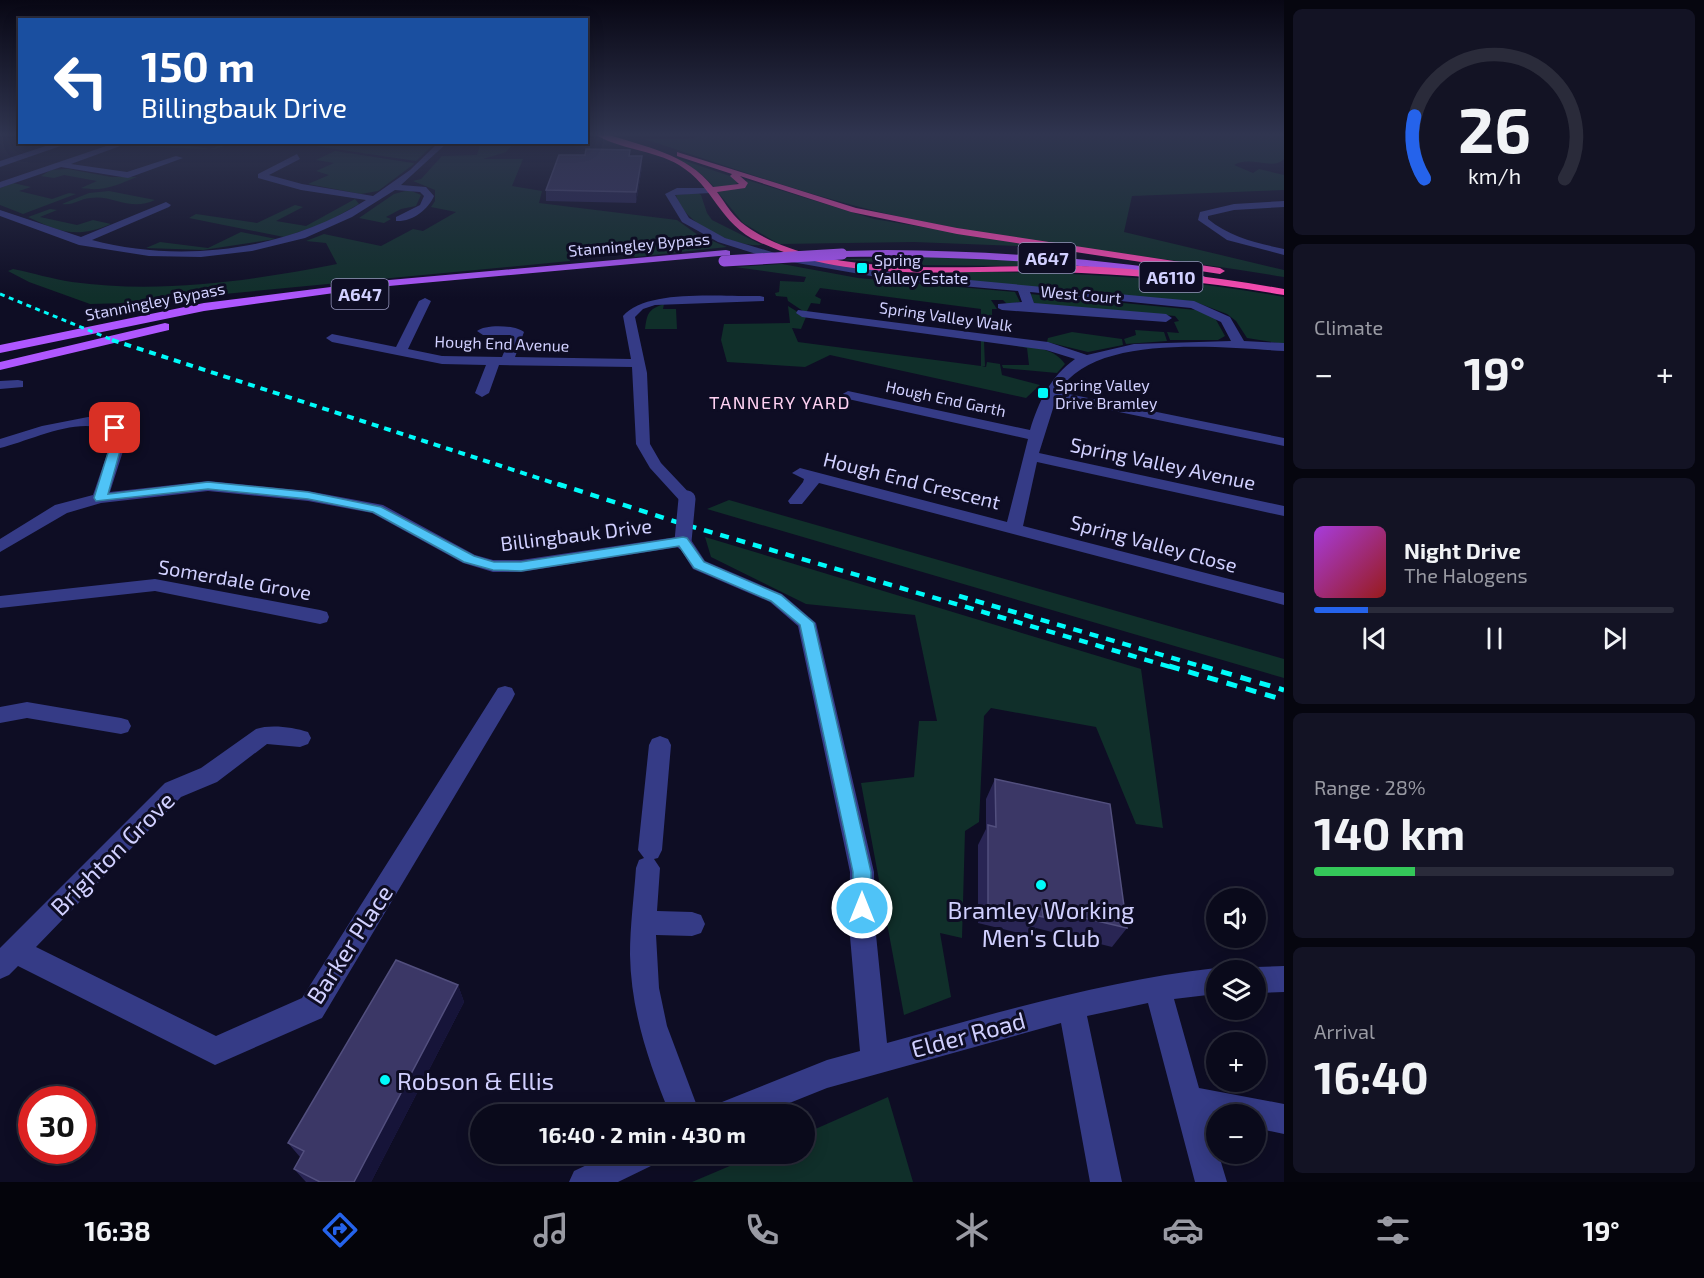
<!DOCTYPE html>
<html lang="en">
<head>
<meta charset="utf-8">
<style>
  :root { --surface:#0a0a1b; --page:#131324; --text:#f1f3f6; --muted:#999aa3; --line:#2a2b3a; --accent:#2563eb }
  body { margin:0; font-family:"Exo 2",sans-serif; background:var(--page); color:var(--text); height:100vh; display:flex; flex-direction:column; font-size:22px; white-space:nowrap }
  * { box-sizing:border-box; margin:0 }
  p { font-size:20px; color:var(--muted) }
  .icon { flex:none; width:33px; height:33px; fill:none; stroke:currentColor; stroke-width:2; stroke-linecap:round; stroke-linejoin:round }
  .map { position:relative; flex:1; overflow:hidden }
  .details { display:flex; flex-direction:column; gap:9px; padding:9px; background:#06060f; width:420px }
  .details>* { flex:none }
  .top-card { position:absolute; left:18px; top:18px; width:570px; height:126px; border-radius:0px; box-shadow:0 3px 15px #0003,0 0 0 2px var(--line); background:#1a4fa0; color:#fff; overflow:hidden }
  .fabs { position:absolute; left:1206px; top:888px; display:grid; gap:12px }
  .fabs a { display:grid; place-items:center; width:60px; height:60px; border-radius:50%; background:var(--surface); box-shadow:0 3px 15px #0003,0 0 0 2px var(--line); font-size:30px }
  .speed { position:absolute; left:18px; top:1086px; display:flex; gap:12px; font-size:30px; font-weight:700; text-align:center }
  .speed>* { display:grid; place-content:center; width:78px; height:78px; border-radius:50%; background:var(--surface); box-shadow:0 3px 15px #0003,0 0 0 2px var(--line); line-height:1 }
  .speed .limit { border:9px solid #d22; background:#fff; color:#111 }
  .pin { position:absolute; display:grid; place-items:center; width:51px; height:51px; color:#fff; margin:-26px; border-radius:12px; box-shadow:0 3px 9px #0006 }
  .me { position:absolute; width:66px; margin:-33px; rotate:0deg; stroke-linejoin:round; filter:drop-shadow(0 0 4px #0008) }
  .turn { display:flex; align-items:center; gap:21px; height:126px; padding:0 24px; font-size:27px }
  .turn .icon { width:78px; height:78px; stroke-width:2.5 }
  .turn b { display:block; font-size:42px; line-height:51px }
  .big { font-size:45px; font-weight:700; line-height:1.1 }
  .details .tile { flex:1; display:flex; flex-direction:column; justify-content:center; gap:9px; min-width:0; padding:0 21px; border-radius:9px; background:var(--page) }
  .details .dial { align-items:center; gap:0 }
  .dial svg { height:156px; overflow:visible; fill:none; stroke:var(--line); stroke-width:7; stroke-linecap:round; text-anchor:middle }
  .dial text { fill:var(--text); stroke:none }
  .song { display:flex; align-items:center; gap:18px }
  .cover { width:72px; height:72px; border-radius:9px; background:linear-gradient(135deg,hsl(280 70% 55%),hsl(0 70% 35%)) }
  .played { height:6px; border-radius:3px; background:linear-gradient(90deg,var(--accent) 15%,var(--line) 15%) }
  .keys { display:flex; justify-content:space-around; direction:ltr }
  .heat { display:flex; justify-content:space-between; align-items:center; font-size:33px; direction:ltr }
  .charge { height:9px; border-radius:4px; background:linear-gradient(90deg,#34c759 28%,var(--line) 0) }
  .trip { position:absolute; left:470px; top:1104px; width:345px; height:60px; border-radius:30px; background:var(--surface); box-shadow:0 3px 15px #0003,0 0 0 2px var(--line); font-weight:700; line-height:60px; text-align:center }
  .dock { display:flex; height:96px; justify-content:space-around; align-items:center; background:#04040b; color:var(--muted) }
  .dock .icon { width:42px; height:42px }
  .dock .active { color:var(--accent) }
  .dock b { font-size:27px; color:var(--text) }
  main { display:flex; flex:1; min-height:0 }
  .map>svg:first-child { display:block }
</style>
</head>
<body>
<main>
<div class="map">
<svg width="1284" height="1182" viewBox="0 0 1284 1182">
  <rect width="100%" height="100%" fill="#0e0d24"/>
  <path fill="#102f2a" d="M605,134L736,178L739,182L732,186L714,187C688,155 642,146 605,134Z
    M703,134H1284V159C1273,171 1250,155 1234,165L1253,173L1259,169L1284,175V190L1132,196L1124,232L1284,270V277C1158,256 1031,245 906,218C816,199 731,167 644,139H689Z
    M193,142L190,146L211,149L222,144L214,143H233L215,149L122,146L136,143Z
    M487,142L514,143L506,152L483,159H523L512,186L542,191L539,203L677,220L698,235L727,247L635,257L632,253L569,258L570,261L129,303L90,304L29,282L8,271L13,269C33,273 52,279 72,282C160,294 250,281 337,264L326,243L306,241L324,234L381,246L413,229L423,231L456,212L431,207L435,201V190L413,181L421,179L442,156L477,155L480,145Z
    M315,143V142L435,143L416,161L309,145Z
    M335,151L413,163L414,164L378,191L361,194L308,184L329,175L316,171L334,163L316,160Z
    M68,169L111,177H137C117,185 103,192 81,188L97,181L64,175L54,178L41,176L51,170Z
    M747,180L874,219L1020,243L1018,246L914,242L779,244L743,223L717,191L742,188Z
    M13,183L31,187L19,191L52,199L69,193L76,194L23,214L0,205V188Z
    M409,190L421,195L416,206L401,209L386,217L391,219L384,223L359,218L394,194Z
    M109,191L155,200C129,212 113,194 90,198C79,199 73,206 62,204L89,193Z
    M698,193L701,195L707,213L712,220L762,245C734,247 684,225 676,195Z
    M355,199L359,204L325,223L284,237L189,218L196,214L257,223L295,205L303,207L276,221L306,226Z
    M50,209L57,210L40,217L77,225L93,220L111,224C76,239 60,232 28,217Z
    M241,232L276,239L203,250L146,248L160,242L208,248Z
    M904,255H942L1105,267L909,265L840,259L904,258Z
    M782,264L858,278L1015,292L1020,302L1007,304L1003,300H991L997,309H992V321L976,320L981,316V309L820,288L815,296L821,299L820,304L811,303L806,313L788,301L787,297L776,296L775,293L779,292L780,281L804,282L806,277L735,267Z
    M937,272C1054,271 1169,276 1284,297V344L1247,338L1236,321L1227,314L1198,303L894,274H938Z
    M1030,294L1196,310L1215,318L1225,336L1218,340H1170L1167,332L1179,333L1174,322L1179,321L1175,316L1042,305L1034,303Z
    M664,304L663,309H676L677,329H645C647,314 648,309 664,304Z
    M788,306L806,317L801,329L792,328L798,342L981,366V340L984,341L985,366H982L986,367L987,362L1000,364L1002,375L1040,385L1026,398L830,355L805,367L727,362L721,340L724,324L790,323Z
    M1135,330L1164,332L1167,341L1126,344L1124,339L1136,335Z
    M1072,332L1122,339L1123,345L1088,352L1047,342L1048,338Z
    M1012,345C1031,347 1054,347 1065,364L1057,373L1003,368L1002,365H1029L1027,348Z
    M729,500L1284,659V678L707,509Z
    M705,537L1141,669L1163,828L1136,824L1096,727L991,708L984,716L979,822L965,831L962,938L940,933L951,997L904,1015L861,783L914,777L919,721H937L915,615L806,604L711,557Z
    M888,1097L913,1182H692L758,1154H804V1134Z"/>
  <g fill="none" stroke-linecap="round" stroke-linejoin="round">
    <path fill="#353b86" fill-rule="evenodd" d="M14,134H20V136H15Z
      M58,142H72L0,167V161Z
      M118,142H131L71,164L127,172L176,156L183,158L128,178L61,167L0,188V182Z
      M439,142H448L401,185L426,187L434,196C428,210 412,222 396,221V217L420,205L424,196L420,192L395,190L352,217L305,238L252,251L201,257L149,256L79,245L0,216V210L81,237L166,202L171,205L169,207L92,240C182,264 287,250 366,200L301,190L258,178V174L297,154L300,159L269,175L302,184L373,196L410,170Z
      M677,188H713V192L710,193L675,195L689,218L725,238L775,253L894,273L1194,301L1230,317L1244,341L1284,343V351C1225,348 1093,332 1059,392L1284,438V446L1056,399L1039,453L1284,506V516L1037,462L1023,526L1284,593V605L819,483L802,504H790L788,501L803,482L804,479L792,473L800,468L1007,522L1028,439L848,399L841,395L848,391L1030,430C1039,401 1050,377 1075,359L1046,350L802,317L796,313L798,310L1048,342L1087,355L1134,344L1231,341L1221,322L1191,308L1030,292L1034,303L1166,314L1172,318L1166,322L1002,310L998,308V304L1022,302L1018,291L894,280L769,258L718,242L682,222L665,194Z
      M1284,201V207L1234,210L1208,216V219C1230,237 1256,243 1284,249V255L1227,240L1198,220L1200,212L1234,204Z
      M760,296L764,297V301L655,305L643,309L635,317L647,373L650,444L661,463L695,499L687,504L681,502L650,468L636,444L632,367L499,365L489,393L482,397L475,393L486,365L442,364L332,342L326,338L332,334L396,347L419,301L425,298L431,301L408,349L442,356L502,357L511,335H483L477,331C485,324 516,325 524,332L515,357L631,359L623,316C646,288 725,297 760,296Z
      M18,380L23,381V387L0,389V381Z
      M88,417L109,419L122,429L124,448L110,492L208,481L308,491L383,505L475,555L493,560H521L683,536L689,537L705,561L782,594L816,623L874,872L875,925L887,1043C996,1013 1103,981 1216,968L1223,970H1216V994L1174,999L1199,1088L1284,1104V1134L1256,1128V1114H1216V1120L1208,1119L1227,1182H1195L1148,1003L1087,1016L1122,1182H1090L1061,1023L827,1088L762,1114H712L717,1104L827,1060L860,1051L849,925L850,872L798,626L770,602L693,569L679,547L521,572H493L463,563L372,513L308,501L208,491L101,503L67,513L0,552V539L55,505L93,495L109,448L108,431C80,415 29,441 0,448V439L42,426Z
      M155,579L320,610L327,612L329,617L327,622L320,624L155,591L0,608V596Z
      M505,686L512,688L515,694L512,700L322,1018L215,1065L18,966L9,975L0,979V948L165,783L201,768L256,729C270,724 293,727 308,732L311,738L308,744L300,747L267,744L217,782L181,797L36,947L216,1036L302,998L498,688Z
      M27,702L121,718L128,720L131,726L128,732L121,734L27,718L0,723V707Z
      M660,736L668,739L671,745L662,850L658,858L654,859L660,868L657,911L692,912L701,915L705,924L701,933L692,936L656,935L659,988L667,1026L700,1114H670C649,1064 631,1011 630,955C630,926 634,897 636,868L639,860L644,858L638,850L649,745L652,739Z
      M1284,966V992L1256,993V970H1247L1256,967Z
      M610,1154H657L653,1165L618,1182H569L574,1171Z"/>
    <path fill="#af57ff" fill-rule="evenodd" d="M726,250L730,251V255L378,287L204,311L0,353V345L204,303L378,281Z
      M887,250C992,251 1095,258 1199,274L1205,277L1199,280C1080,263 962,255 842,257L837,254L842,251Z
      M165,323L169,324V330L0,370V362Z"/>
    <path fill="#ff4bb4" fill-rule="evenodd" d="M595,134H606C645,147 686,153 713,187L739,184L730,176L732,174L677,156V152L856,208L957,228L1220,268L1225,271L1220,274L957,234L851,212L740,176L748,183L745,188L717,192C726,204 733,217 746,226C826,284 985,263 1081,266C1149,269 1217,277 1284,289V295C1208,282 1132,274 1054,272C956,269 852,285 759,242C719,224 714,186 679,165C654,150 617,149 595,134Z"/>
    <path stroke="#00fbfa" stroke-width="3" stroke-dasharray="5 4.5" stroke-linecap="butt" d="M0,294L115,341"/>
    <path stroke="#00fbfa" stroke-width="4" stroke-dasharray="7 6" stroke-linecap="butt" d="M112,340L563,486"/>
    <path stroke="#00fbfa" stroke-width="4.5" stroke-dasharray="9 8" stroke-linecap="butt" d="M558,484L683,524L1174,668
      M959,596L1207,668"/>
    <path stroke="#00fbfa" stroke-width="5" stroke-dasharray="11 9" stroke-linecap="butt" d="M1169,666L1284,700
      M1202,666L1284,690"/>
    <path stroke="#353b86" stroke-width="17" d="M683,541L687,499"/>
    <path stroke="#af57ff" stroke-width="11" d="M724,261L842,254"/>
  </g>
  <path fill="#292554" d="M642,167L636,203L546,201V190Z
    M995,779L1127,928L1112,947L1036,928L1031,936L978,923V845L986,829V799Z
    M458,985L464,1002L371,1182H306L294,1169L300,1157L288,1143Z"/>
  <path fill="#161439" d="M642,156V167L636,203V192Z
    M458,985L464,1002L371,1182H354Z"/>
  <path fill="#3b3766" stroke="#524f7e" stroke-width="1.5" d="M586,149L630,150L629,156H642L636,192L546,190L559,155H585Z
    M995,779L1110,804L1127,928L1042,908L1043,917L988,904V825L996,827Z
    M396,960L458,985L354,1182H320L294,1169L304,1151L288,1143Z"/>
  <linearGradient id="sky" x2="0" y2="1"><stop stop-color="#080714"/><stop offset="0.45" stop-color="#303550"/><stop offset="1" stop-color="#303550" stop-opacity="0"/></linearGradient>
  <rect width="1284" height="299" fill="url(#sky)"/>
  <path fill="#4fc3f7" stroke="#337fa1" stroke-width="1.5" d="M111,425H119L123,440L108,494L208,482L308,492L381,507L474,556L494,562H521L683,537L687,538L704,562L781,595L814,623L871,872V908L869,914L862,916L855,914L852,908L853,872L800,625L771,601L694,568L679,546L521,571L493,570L464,562L373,512L308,499L208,489L96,501L94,498L112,440Z"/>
  <g fill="#00fbfa" stroke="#0e0d24" stroke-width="2">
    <rect x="856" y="262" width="12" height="12" rx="3"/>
    <rect x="1037" y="387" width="12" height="12" rx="3"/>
    <circle cx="1041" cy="885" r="6"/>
    <circle cx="385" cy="1080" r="6"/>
  </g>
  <g text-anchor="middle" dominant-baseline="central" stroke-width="6" stroke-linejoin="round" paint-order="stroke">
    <g font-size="16" fill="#d1d0ff" stroke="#0e0d24">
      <text transform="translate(639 244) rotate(-5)">Stanningley Bypass</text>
      <text transform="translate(1081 294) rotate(5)">West Court</text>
      <text transform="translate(155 301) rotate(-11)">Stanningley Bypass</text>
      <text transform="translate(946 316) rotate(8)">Spring Valley Walk</text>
      <text transform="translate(502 343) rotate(2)">Hough End Avenue</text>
      <text transform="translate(946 398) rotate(12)">Hough End Garth</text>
    </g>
    <g font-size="16" fill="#d1d0ff" stroke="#0e0d24" text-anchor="start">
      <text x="874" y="259">Spring<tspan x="874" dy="18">Valley Estate</tspan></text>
      <text x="1055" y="384">Spring Valley<tspan x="1055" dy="18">Drive Bramley</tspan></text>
    </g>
    <g fill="#0e0d24" stroke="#9696bd" stroke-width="1.5">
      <rect x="1018.5" y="243" width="57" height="30" rx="4.5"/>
      <rect x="1139.5" y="262" width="63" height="30" rx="4.5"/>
      <rect x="331.5" y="279" width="57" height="30" rx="4.5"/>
    </g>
    <g font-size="18" font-weight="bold" fill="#d1d0ff">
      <text x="1047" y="258">A647</text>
      <text x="1171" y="277">A6110</text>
      <text x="360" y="294">A647</text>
    </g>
    <g font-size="18" letter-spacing="1.5" fill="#ffd2f3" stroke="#0e0d24">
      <text x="780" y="402">TANNERY YARD</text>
    </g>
    <g font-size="20" fill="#d1d0ff" stroke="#0e0d24">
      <text transform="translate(1163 463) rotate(12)">Spring Valley Avenue</text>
      <text transform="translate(912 480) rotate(14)">Hough End Crescent</text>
      <text transform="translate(576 534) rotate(-7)">Billingbauk Drive</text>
      <text transform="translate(1154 543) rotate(15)">Spring Valley Close</text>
      <text transform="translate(235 579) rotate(10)">Somerdale Grove</text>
    </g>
    <g font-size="24" fill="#d1d0ff" stroke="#0e0d24">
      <text transform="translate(112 853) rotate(-45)">Brighton Grove</text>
      <text transform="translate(349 944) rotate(-57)">Barker Place</text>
      <text transform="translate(968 1034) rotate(-15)">Elder Road</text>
    </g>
    <g font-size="24" fill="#d1d0ff" stroke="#0e0d24">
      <text x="1041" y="909">Bramley Working<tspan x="1041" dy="28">Men's Club</tspan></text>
      <text x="397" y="1080" text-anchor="start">Robson &amp; Ellis</text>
    </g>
  </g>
</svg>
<div class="fabs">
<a><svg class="icon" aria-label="sound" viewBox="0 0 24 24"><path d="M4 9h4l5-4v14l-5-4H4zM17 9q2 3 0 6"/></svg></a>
<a><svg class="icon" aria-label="layers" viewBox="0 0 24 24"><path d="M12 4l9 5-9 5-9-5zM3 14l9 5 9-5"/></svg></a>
<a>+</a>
<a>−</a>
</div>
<div class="speed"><div class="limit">30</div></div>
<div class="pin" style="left:115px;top:428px;background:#d93025"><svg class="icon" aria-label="arrive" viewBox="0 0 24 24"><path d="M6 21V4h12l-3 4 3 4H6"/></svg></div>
<svg class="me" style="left:862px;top:908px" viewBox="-20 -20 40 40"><circle r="17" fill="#4fc3f7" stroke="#fff" stroke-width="3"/><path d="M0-11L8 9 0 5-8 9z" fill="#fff"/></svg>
<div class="trip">16:40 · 2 min · 430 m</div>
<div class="top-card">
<div class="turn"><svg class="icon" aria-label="left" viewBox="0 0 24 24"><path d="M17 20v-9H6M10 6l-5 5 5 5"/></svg><div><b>150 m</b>Billingbauk Drive</div></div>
</div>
</div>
<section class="details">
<div class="tile dial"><svg viewBox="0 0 100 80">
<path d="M14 69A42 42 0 1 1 86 69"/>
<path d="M14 69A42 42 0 0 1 9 37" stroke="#2563eb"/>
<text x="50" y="56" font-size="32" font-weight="700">26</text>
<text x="50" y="72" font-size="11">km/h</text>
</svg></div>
<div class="tile"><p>Climate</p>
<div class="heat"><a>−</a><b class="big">19°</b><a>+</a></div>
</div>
<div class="tile">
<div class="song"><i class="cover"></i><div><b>Night Drive</b><p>The Halogens</p></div></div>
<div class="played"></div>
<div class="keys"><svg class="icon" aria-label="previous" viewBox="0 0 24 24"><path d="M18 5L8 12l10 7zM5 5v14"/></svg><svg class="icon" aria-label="pause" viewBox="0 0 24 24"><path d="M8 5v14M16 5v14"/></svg><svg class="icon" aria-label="next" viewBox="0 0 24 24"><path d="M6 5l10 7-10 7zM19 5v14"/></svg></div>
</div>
<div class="tile"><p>Range · 28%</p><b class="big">140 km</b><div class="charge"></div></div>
<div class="tile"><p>Arrival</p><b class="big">16:40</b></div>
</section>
</main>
<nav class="dock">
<b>16:38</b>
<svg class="icon active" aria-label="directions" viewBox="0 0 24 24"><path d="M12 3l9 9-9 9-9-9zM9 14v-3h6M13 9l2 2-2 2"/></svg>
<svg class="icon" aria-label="music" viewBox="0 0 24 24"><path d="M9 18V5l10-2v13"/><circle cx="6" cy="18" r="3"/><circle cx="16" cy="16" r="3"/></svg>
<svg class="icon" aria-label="phone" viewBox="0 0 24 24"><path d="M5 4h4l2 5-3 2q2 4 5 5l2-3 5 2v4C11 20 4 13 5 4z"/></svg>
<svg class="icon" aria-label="climate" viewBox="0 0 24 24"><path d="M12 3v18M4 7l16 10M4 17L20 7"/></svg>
<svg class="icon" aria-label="car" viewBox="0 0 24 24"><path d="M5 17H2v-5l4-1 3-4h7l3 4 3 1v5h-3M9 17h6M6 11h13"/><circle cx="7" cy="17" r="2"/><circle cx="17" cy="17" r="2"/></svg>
<svg class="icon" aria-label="filters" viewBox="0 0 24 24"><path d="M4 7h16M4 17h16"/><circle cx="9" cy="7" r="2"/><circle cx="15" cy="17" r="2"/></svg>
<b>19°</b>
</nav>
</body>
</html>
